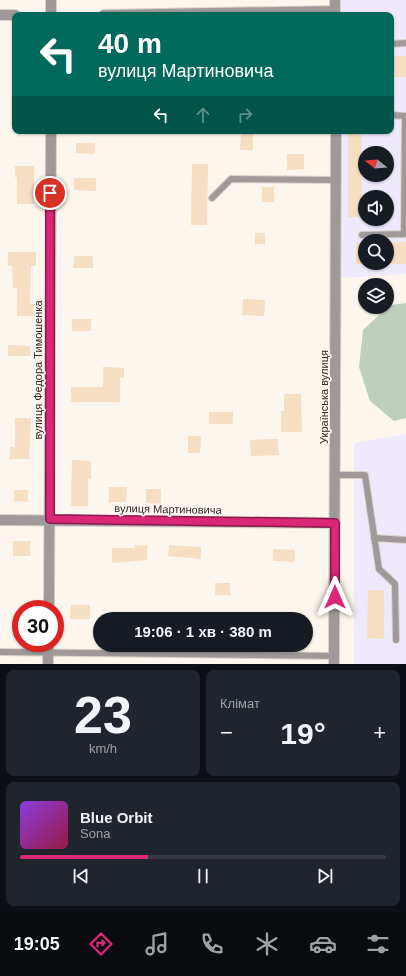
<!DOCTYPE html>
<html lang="uk">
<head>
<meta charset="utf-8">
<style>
  :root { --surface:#171b24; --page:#20242c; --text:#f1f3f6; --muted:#9ea1a6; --line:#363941; --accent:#db2777 }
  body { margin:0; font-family:Arial,sans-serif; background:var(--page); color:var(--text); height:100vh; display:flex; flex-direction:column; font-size:15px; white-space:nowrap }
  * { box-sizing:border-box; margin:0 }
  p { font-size:13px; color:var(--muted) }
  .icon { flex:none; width:22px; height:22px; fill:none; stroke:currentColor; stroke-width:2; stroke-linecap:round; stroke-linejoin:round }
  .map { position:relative; height:664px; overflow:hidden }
  .sheet { display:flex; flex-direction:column; gap:6px; padding:6px; background:#0d0f14; flex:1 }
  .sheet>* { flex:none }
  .banner { position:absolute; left:12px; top:12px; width:382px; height:122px; border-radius:8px; box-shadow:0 1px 3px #0004; background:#00695c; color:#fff; overflow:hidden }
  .needle { width:26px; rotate:287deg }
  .buttons { position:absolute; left:358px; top:146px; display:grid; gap:8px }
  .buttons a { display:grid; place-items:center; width:36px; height:36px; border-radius:50%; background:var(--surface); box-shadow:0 1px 3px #0004; font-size:20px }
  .speed { position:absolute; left:12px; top:600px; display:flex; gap:8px; font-size:20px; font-weight:700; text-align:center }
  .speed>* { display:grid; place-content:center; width:52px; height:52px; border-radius:50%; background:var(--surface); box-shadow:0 1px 3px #0004; line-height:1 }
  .speed .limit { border:6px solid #d22; background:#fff; color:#111 }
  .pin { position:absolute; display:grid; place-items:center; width:34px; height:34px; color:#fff; margin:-17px; border:2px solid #fff; border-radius:50%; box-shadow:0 1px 4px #0007 }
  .me { position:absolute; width:44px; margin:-22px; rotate:0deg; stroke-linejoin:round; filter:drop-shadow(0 0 3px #0008) }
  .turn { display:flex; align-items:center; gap:14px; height:84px; padding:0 20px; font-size:18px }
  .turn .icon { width:52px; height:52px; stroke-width:2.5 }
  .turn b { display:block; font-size:28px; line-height:34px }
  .lanes { display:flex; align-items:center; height:38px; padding:0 20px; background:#0003; justify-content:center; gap:20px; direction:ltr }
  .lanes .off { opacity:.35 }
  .big { font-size:30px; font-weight:700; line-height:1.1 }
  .sheet .card { flex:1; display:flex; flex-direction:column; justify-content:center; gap:6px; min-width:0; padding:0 14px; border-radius:8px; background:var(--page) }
  .sheet .dial { align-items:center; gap:0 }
  .dial b { font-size:52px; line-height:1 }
  .song { display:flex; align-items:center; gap:12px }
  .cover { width:48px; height:48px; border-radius:6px; background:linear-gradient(135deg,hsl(270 70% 55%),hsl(340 70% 35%)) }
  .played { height:4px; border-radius:2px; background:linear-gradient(90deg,var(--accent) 35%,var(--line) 35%) }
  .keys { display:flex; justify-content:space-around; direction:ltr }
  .heat { display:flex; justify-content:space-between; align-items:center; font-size:22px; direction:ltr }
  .sheet .tiles { flex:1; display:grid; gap:6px; grid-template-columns:1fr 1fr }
  .card:last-child { grid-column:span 2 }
  .trip { position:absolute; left:93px; top:612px; width:220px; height:40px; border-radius:20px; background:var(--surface); box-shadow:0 1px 3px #0004; font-weight:700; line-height:40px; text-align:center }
  .menu { display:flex; height:64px; justify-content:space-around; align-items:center; background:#090b0e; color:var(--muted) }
  .menu .icon { width:28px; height:28px }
  .menu .active { color:var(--accent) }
  .menu b { font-size:18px; color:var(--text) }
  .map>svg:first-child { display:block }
</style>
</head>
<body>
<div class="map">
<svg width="406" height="664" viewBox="0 0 406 664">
  <rect width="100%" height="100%" fill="#fdf6ee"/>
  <path fill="#eeeafc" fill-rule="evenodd" d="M341,0H406V274L342,278V131H391V15H341ZM365,153H387V175H365ZM365,197H387V219H365ZM365,241H387V263H365Z
    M406,434V664H354V443Z"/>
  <path fill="#becfbf" d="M406,303V418L394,421L370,401L359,367L363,330L390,305Z"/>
  <path fill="#f6dec2" d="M391,56H406V77H391Z
    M241,131L253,132V150H240Z
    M348,131H361L362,217H348Z
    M76,143H95V154L76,153Z
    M287,154H304V169L287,170Z
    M192,164H208L207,225H191Z
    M15,166H34V204H17V177H15Z
    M74,178H96V191L74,190Z
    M262,187H274V202H262Z
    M255,233H265V244H255Z
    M406,242V264H387V243Z
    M356,243H365V264H356Z
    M8,252H36V266H31L30,304H33V316H17V288H13L12,266H8Z
    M74,256H93V268H73Z
    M243,299L265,300L264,316L242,315Z
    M72,319H91V331H72Z
    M8,345L30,346V356H8Z
    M103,367L124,368V378H120V402H71V387H103Z
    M284,394H301L302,432H281V411H284Z
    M209,412H233V424H209Z
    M15,418H31L29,459H10V447H15Z
    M188,436H201L200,453H188Z
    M278,439L279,455L251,456L250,440Z
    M72,460L91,461V478H88V506H71Z
    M109,487H127L126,502H109Z
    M146,489H161V504L146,503Z
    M14,490H28V502L14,501Z
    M13,541H30V556H13Z
    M135,545L147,546V560L112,563V548H135Z
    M169,545L201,547V559L168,556Z
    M273,549L295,550V562L273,561Z
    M215,583H230V595H215Z
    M368,590H384V639L367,638Z
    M71,605H90V619H70Z"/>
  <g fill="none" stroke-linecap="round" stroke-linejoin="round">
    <g stroke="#d8d1ca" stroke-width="8">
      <path id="service" d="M391,44L406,43
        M212,198L231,179L336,180
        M362,235L404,234L405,116L391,115
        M336,475H365L379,569L395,584L396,640
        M374,538L406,540
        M0,652L334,656"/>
    </g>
    <g stroke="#d8d1ca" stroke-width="12">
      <path id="minor" d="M335,0V15
        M0,15H15
        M51,15V0
        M104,15L335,11
        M0,520L335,523
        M49,609L51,131
        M48,664V643
        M334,664L336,131"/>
    </g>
    <use href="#service" stroke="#9f9a99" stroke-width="6"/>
    <use href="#minor" stroke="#9f9a99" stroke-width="10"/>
  </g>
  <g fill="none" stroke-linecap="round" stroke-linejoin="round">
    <g stroke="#8e194d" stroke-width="10">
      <path id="route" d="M50,193V519L335,523V597"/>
    </g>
    <use href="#route" stroke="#db2777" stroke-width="7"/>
  </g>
  <g text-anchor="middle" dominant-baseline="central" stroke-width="3.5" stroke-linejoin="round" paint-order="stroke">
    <g font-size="11" fill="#2d2a28" stroke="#fdf6ee">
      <text transform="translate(38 370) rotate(-90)">вулиця Федора Тимошенка</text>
      <text transform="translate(324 397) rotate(-90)">Українська вулиця</text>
      <text transform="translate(168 509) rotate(1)">вулиця Мартиновича</text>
    </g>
  </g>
</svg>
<div class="buttons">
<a><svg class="needle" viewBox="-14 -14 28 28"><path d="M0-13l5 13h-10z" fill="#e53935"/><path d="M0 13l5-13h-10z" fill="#9ea1a6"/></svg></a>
<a><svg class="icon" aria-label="sound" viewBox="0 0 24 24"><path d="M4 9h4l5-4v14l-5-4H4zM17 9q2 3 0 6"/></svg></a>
<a><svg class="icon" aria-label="search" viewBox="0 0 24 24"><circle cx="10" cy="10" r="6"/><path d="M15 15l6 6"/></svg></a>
<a><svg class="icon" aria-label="layers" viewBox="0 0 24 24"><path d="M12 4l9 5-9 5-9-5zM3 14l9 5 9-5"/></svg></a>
</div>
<div class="speed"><div class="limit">30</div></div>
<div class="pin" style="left:50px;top:193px;background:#d93025"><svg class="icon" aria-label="arrive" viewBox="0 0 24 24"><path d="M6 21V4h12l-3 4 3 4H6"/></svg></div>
<svg class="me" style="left:335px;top:597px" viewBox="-20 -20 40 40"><path d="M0-17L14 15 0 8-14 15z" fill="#db2777" stroke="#fff" stroke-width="4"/></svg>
<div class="trip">19:06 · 1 хв · 380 m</div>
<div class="banner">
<div class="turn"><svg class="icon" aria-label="left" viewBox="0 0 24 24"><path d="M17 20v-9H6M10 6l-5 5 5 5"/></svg><div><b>40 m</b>вулиця Мартиновича</div></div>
<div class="lanes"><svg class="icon" aria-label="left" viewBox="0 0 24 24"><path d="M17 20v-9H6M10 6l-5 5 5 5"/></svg><svg class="icon off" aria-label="ahead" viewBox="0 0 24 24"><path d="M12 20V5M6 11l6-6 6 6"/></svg><svg class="icon off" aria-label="right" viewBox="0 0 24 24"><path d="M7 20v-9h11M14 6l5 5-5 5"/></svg></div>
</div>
</div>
<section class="sheet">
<div class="tiles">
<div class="card dial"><b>23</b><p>km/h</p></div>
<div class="card"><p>Клімат</p>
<div class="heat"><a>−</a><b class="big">19°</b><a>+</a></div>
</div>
<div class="card">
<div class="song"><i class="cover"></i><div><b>Blue Orbit</b><p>Sona</p></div></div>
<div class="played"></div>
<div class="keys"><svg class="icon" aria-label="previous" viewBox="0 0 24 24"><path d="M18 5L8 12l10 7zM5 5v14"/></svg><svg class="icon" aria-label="pause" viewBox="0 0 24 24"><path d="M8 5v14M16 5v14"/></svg><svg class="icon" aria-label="next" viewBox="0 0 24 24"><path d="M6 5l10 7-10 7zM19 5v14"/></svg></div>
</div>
</div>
</section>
<nav class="menu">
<b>19:05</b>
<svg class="icon active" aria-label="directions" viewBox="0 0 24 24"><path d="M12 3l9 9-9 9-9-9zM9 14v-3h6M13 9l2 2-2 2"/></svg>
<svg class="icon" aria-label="music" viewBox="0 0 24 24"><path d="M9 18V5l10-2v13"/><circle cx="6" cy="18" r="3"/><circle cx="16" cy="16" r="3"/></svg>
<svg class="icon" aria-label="phone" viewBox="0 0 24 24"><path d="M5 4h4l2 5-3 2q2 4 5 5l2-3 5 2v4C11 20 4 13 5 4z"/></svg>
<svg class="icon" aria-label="climate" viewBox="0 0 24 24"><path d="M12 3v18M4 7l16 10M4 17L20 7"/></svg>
<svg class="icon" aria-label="car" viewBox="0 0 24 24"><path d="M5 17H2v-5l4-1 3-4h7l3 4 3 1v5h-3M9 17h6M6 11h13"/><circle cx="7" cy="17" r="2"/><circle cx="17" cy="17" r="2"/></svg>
<svg class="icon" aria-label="filters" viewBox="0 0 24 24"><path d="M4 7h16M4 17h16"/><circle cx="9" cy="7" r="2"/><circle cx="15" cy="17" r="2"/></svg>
</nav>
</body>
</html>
